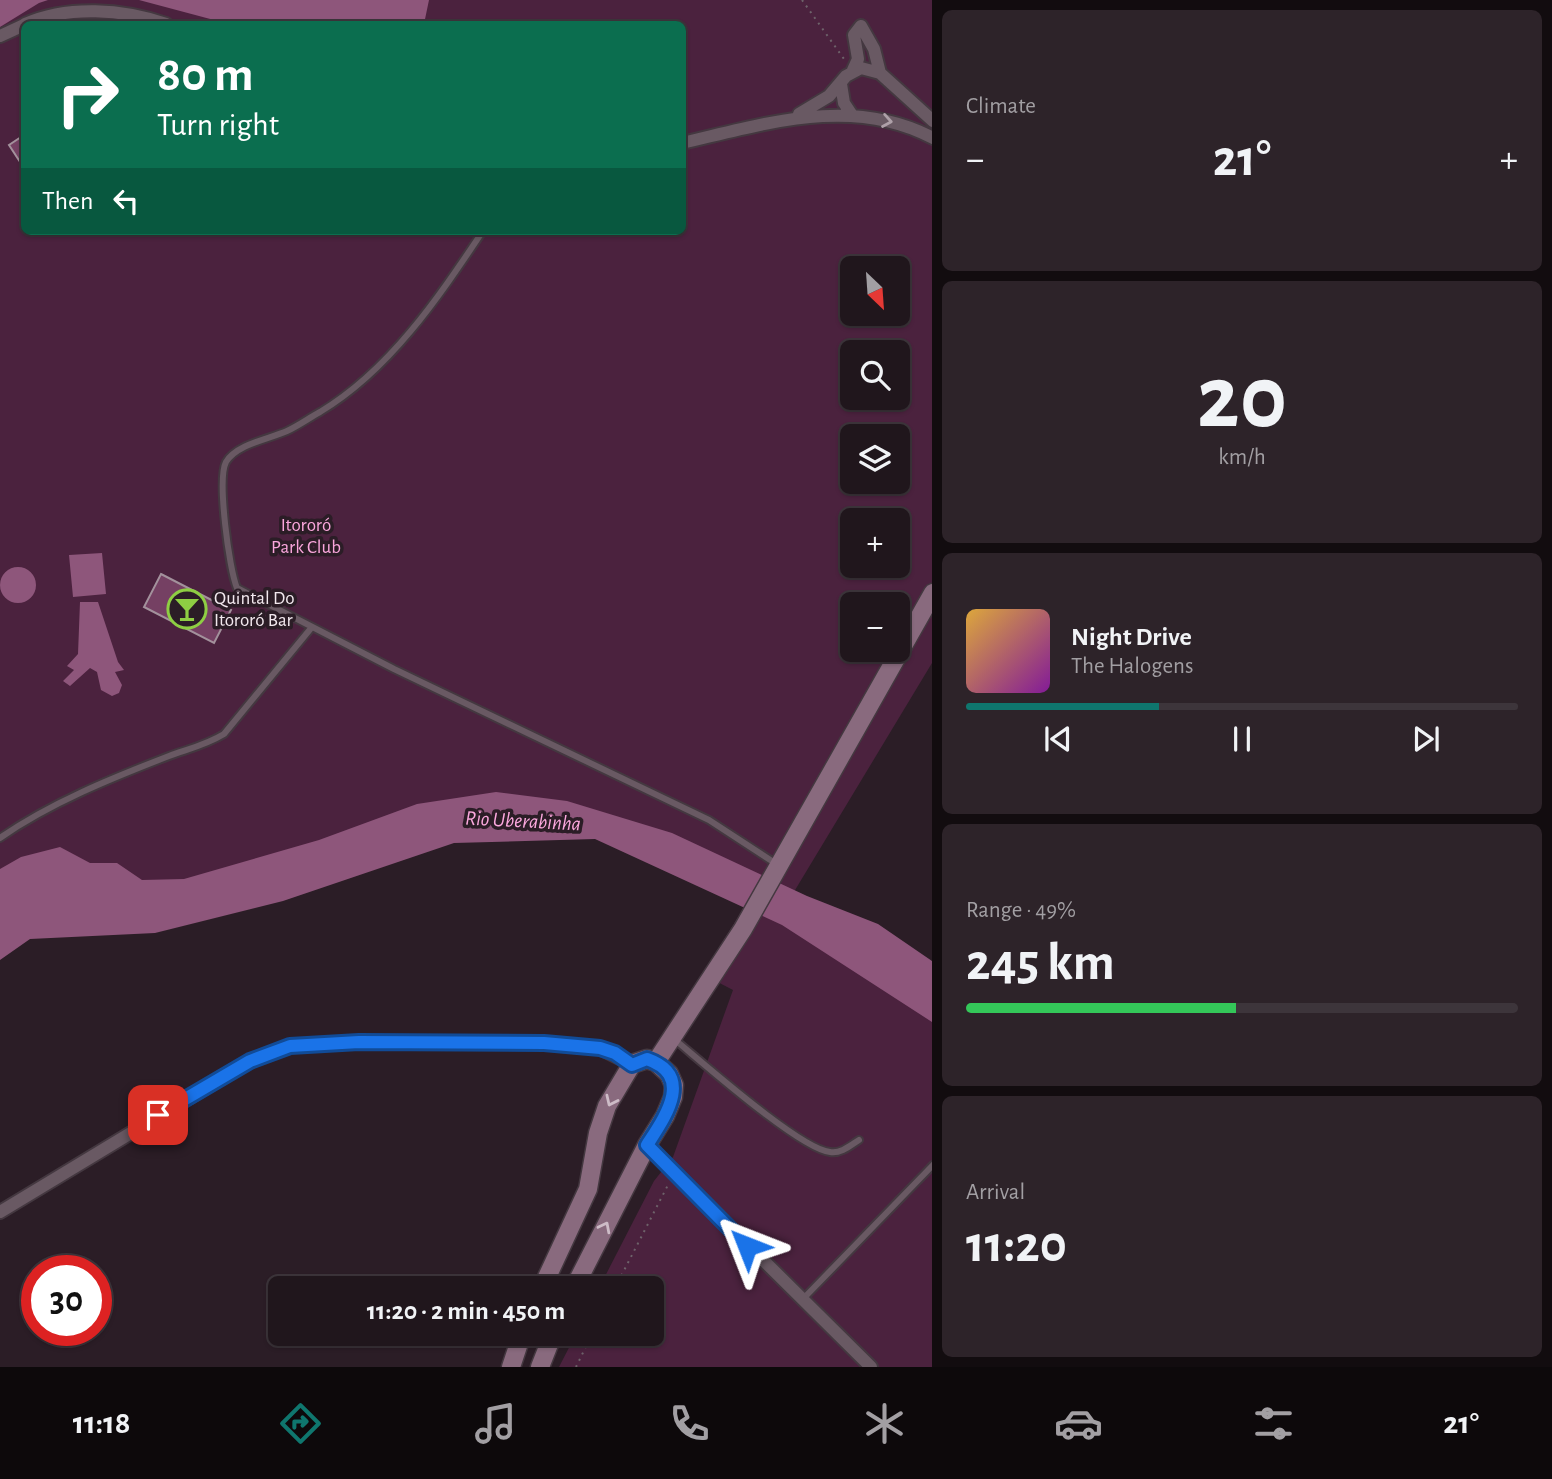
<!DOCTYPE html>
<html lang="en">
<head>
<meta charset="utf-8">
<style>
  :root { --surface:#20161c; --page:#2d2329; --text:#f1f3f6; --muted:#a29fa3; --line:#3d353b; --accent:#0f766e }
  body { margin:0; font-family:"Alegreya Sans",sans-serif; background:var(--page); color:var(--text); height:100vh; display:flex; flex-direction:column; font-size:26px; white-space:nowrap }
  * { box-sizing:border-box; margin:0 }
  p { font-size:23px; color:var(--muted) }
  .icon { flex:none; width:38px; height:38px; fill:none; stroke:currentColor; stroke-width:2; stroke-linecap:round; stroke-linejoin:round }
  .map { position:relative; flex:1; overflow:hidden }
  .drawer { display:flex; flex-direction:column; gap:10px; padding:10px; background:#120c0f; width:620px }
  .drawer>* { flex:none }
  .top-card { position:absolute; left:21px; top:21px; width:665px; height:214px; border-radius:10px; box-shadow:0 2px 5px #0004,0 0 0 2px var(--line); background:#0b6e4f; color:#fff; overflow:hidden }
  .needle { width:46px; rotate:155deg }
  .tools { position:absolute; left:840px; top:256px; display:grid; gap:14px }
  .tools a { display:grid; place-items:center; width:70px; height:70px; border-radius:10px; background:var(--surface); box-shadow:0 2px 5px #0004,0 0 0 2px var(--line); font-size:35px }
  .speed { position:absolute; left:21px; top:1255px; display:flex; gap:14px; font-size:35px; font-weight:700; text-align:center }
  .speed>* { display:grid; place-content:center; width:91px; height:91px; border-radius:50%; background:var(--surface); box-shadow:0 2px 5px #0004,0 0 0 2px var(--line); line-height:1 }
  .speed .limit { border:10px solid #d22; background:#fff; color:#111 }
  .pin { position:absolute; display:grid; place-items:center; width:60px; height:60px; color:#fff; margin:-30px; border-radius:14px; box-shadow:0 4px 10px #0006 }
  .me { position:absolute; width:77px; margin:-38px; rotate:315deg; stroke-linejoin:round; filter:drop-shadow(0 0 5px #0008) }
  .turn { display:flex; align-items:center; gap:24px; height:147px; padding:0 21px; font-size:32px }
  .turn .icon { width:91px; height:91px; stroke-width:2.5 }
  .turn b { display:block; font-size:49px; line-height:60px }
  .then { display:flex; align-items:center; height:66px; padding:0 21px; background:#0003; gap:14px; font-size:26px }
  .big { font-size:52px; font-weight:700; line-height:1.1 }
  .drawer .tile { flex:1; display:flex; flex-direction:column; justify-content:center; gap:10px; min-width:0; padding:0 24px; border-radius:10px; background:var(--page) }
  .drawer .dial { align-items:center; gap:0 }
  .dial b { font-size:91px; line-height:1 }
  .song { display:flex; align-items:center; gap:21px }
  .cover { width:84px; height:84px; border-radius:10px; background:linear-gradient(135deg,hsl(40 70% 55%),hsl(290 70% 35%)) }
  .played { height:7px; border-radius:4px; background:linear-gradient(90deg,var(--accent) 35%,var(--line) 35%) }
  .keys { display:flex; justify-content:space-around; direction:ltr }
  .heat { display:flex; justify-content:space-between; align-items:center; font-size:38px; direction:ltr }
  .charge { height:10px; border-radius:5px; background:linear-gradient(90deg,#34c759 49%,var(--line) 0) }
  .trip { position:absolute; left:268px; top:1276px; width:396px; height:70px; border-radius:10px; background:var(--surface); box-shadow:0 2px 5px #0004,0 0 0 2px var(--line); font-weight:700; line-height:70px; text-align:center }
  .tab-bar { display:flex; height:112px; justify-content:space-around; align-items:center; background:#0d090b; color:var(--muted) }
  .tab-bar .icon { width:49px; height:49px }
  .tab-bar .selected { color:var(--accent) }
  .tab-bar b { font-size:32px; color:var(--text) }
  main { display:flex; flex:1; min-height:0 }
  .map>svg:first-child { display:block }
</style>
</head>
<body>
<main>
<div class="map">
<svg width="933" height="1367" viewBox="0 0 933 1367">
  <rect width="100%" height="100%" fill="#2b1d26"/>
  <path fill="#4b223e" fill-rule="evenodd" d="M0,0H932V663L780,915L932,999V1367H559L576,1334H651V1288H599L654,1181L673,1157L733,990L702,974L749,900L589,818L0,910ZM24,24H682V231H24ZM852,268H898V313H852ZM852,352H898V397H852ZM852,436H898V481H852ZM852,520H898V565H852ZM852,604H898V649H852Z"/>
  <path fill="#8e567b" d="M0,0H48L39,3L0,27Z
    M139,0H429L424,24H229Z
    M102,553L106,594L73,597L69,555Z
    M0 585a18 18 0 1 1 36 0a18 18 0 1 1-36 0Z
    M80,602H98L118,662L124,670L115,672L122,685L119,693L112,696L101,690L97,672L90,668L70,686L63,681L74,670L67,666L78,654Z
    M496,792L567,801L672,833L807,896L878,924L932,961V1022L782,925L595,839L454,843L283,901L155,933L30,939L0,960V869L21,857L60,847L90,863H117L142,880L184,879L319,840L417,804Z"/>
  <path fill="#754063" stroke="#a3919c" stroke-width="2" d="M24,135V168L9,145Z
    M161,574L231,610L214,643L144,607Z"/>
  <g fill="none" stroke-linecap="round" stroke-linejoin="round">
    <g stroke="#443840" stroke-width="10">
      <path id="lane" d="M483,231C438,298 390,370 320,412C309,418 298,426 287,431C269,439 237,444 226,462C217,479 229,569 237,588L394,669L709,820L778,865
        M0,838C50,803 112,778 169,756C188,749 206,745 224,734L312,627
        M674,1039C702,1062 800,1149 830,1152C841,1154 851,1145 859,1140
        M802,1300L933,1165"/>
    </g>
    <g stroke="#443840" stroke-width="16">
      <path id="street" d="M25,24C68,5 123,9 166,24
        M0,36L24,25
        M853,70L858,59L854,35L861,26L874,49L880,73
        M841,84L844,103L852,115
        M799,114L829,96L846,76L861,68L880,73L933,121
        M682,143C765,124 852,95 933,138
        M647,1145L871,1367
        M0,1212L250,1061L290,1046L359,1042L544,1043L600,1048L632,1064"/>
    </g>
    <g stroke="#443840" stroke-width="21">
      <path id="secondary" d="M656,1062L743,929L933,593
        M542,1288L588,1189L598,1133L607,1106L632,1064L647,1059L656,1062L669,1074L674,1085L673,1097L665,1116L647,1145L574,1288
        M511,1367L522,1334
        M540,1367L553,1334"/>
    </g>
    <path stroke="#6e626a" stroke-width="2" stroke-dasharray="2 5" stroke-linecap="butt" d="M802,0L844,59
      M615,1288L669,1183
      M576,1367L592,1334"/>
    <use href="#lane" stroke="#695963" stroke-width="6"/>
    <use href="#street" stroke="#695963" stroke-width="12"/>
    <use href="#secondary" stroke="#896a7e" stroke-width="18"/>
  </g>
  <defs><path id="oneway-chevron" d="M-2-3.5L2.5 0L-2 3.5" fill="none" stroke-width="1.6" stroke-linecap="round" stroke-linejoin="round" transform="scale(1.75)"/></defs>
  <use stroke="#aea0a8" href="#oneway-chevron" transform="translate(887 121) rotate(10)"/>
  <g stroke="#cdbcc7">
    <use href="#oneway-chevron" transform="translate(611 1101) rotate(115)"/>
    <use href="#oneway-chevron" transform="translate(605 1227) rotate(-63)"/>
  </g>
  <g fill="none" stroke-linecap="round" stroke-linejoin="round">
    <g stroke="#114b97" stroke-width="18">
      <path id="route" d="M158,1115L250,1061L290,1046L359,1042L544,1043L600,1048L615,1053L632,1065L647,1059C695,1076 665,1117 647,1145L747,1246"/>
    </g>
    <use href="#route" stroke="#1a73e8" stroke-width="12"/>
  </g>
  <defs>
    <g id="bar-ring" transform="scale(2.0125)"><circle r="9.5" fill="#2b1d26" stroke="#8ece43" stroke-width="1.5"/><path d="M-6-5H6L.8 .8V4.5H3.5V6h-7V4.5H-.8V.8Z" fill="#8ece43"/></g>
  </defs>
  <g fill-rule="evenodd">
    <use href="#bar-ring" x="187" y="609"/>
  </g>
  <g text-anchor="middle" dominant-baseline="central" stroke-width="7" stroke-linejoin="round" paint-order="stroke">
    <g font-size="19" fill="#faa6dc" stroke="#2b1d26">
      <text x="306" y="525">Itororó<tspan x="306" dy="22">Park Club</tspan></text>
    </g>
    <g font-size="19" fill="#f2e8ee" stroke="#2b1d26" text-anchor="start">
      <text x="214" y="598">Quintal Do<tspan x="214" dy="22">Itororó Bar</tspan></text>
    </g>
    <g font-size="21" font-style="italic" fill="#fca8de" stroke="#2b1d26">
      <text transform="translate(523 821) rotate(3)">Rio Uberabinha</text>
    </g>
  </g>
</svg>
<div class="tools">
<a><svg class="needle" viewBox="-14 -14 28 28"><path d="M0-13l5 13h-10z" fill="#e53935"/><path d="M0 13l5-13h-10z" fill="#a29fa3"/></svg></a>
<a><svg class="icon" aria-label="search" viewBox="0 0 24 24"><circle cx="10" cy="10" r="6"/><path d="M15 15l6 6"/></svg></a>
<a><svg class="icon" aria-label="layers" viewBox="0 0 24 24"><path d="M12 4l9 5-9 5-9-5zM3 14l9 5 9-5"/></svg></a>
<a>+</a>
<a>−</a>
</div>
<div class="speed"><div class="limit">30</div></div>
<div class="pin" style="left:158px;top:1115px;background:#d93025"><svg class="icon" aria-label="arrive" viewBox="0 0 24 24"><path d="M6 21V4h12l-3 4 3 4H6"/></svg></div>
<svg class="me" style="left:747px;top:1246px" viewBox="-20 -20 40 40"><path d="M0-17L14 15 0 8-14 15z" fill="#1a73e8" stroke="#fff" stroke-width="4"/></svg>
<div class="trip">11:20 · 2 min · 450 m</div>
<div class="top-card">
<div class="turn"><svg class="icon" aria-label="right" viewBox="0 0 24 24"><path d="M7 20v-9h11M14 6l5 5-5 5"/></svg><div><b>80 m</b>Turn right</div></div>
<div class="then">Then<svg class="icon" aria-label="left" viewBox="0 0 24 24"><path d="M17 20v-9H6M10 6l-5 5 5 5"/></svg></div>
</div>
</div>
<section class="drawer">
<div class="tile"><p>Climate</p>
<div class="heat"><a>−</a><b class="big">21°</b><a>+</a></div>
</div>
<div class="tile dial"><b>20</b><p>km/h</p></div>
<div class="tile">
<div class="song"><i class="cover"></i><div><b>Night Drive</b><p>The Halogens</p></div></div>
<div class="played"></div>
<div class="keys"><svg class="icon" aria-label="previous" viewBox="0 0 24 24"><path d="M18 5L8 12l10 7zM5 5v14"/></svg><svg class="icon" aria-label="pause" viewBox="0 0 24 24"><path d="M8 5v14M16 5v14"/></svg><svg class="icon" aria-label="next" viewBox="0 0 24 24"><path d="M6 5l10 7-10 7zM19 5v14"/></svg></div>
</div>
<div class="tile"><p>Range · 49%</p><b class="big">245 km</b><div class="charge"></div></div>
<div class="tile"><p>Arrival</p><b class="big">11:20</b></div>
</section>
</main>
<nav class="tab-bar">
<b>11:18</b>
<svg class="icon selected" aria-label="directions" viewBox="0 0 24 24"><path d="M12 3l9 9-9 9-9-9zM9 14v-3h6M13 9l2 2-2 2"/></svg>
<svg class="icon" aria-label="music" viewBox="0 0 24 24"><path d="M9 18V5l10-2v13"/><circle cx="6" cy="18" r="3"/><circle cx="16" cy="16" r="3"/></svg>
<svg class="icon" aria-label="phone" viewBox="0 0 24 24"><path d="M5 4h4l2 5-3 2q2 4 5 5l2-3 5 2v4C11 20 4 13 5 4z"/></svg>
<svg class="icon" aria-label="climate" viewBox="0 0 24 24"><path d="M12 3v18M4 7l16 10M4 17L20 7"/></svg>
<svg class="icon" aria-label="car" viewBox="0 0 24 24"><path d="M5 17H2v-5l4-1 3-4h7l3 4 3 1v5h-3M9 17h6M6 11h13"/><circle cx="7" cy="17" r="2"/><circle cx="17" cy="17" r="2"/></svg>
<svg class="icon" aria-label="filters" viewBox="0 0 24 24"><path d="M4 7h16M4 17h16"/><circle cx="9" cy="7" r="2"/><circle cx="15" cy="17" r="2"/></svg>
<b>21°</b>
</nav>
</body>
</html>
